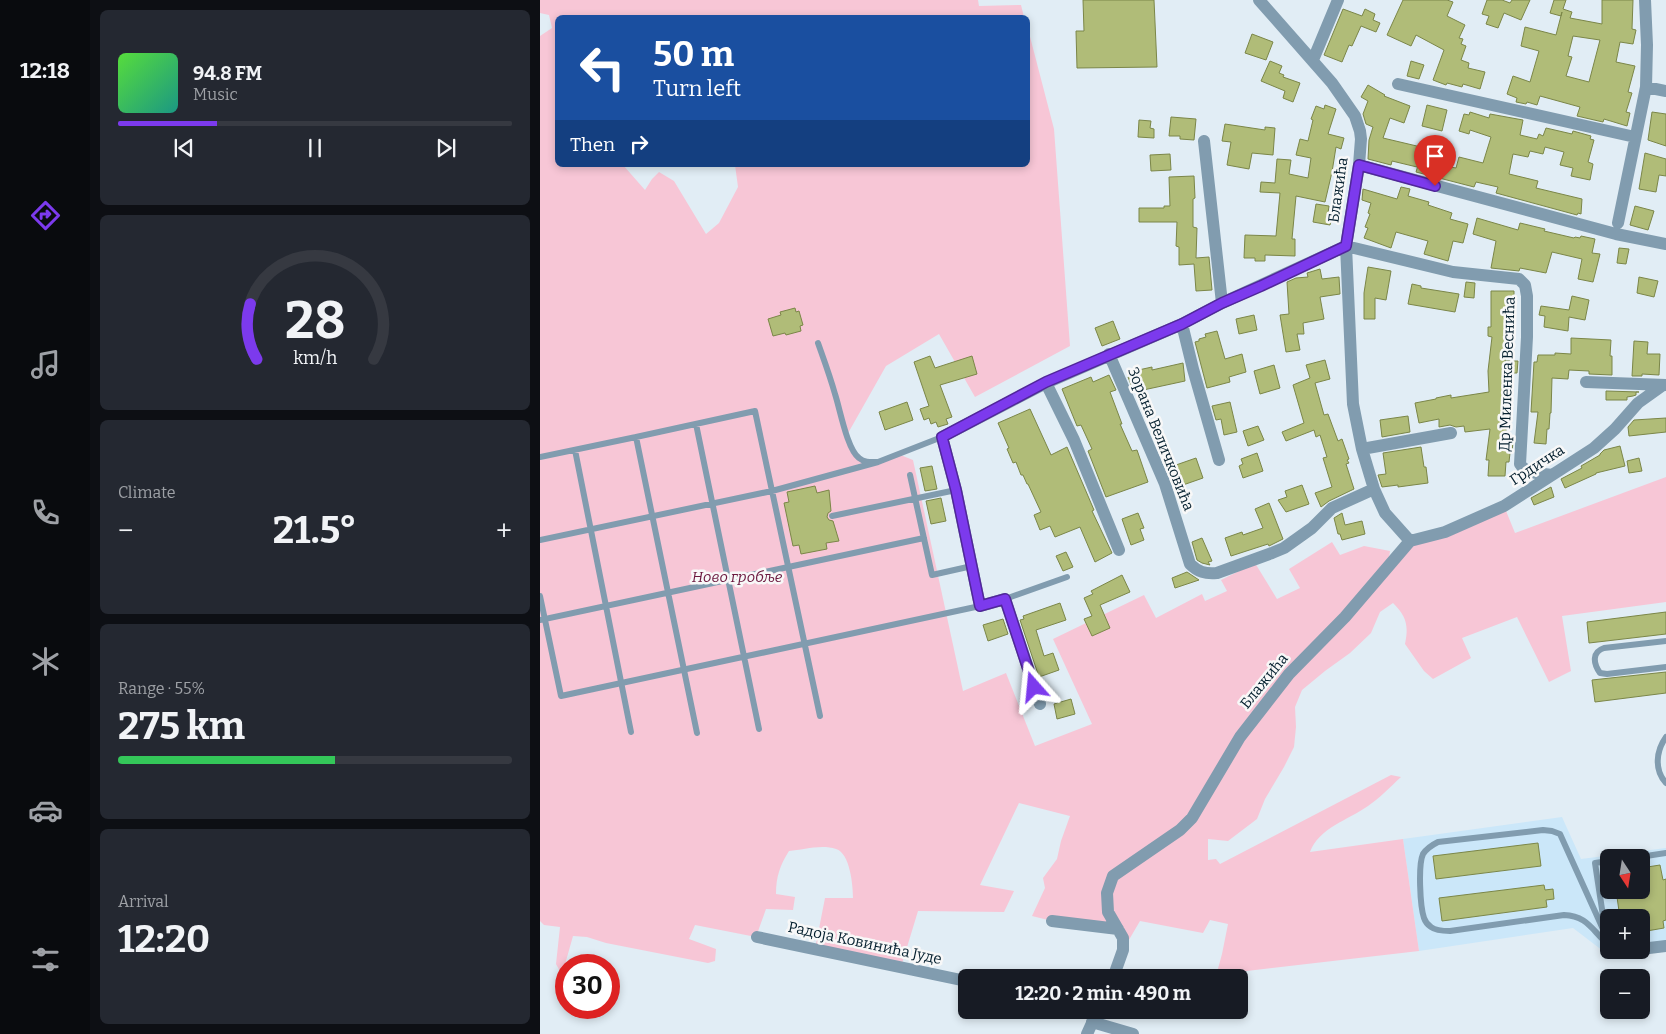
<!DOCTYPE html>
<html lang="en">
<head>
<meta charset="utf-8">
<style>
  :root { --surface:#171b24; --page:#242831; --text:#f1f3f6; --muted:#9ea1a6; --line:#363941; --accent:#7c3aed }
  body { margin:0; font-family:Bitter,serif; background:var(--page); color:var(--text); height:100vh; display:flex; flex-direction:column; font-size:19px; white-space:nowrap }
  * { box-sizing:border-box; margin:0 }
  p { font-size:16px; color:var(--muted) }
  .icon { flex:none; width:28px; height:28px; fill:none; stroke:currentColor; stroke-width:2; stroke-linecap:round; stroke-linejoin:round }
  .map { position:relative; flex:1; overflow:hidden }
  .details { display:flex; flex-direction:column; gap:10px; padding:10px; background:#0d0f14; width:450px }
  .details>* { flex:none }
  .guide { position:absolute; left:15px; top:15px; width:475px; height:152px; border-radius:8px; box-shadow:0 2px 8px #0003; background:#1a4fa0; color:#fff; overflow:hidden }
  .needle { width:32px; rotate:168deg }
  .buttons { position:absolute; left:1060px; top:849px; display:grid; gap:10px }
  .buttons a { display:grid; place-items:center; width:50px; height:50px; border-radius:8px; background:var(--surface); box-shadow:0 2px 8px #0003; font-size:25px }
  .speed { position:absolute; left:15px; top:954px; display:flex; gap:10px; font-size:25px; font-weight:700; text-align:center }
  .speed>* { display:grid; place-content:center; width:65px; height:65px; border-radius:50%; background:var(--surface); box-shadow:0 2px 8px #0003; line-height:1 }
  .speed .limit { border:8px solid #d22; background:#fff; color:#111 }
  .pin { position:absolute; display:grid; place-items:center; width:42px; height:42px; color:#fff; margin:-51px -21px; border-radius:50% 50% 50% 0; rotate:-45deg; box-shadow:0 0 5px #0007 }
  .pin .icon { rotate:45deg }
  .me { position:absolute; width:55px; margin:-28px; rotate:342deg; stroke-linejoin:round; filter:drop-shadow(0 0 4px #0008) }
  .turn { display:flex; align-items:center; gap:18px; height:105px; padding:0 15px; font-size:22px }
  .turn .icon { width:65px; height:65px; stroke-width:2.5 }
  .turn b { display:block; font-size:35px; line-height:42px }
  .then { display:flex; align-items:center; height:48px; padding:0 15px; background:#0003; gap:10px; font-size:19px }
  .big { font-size:38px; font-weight:700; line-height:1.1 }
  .details .card { flex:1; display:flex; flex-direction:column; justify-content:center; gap:8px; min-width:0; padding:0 18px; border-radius:8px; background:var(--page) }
  .details .dial { align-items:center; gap:0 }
  .dial svg { height:130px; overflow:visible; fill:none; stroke:var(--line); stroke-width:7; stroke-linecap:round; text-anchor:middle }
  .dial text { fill:var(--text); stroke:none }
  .song { display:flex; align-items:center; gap:15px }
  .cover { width:60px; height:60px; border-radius:8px; background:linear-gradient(135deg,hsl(110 70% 55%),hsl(170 70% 35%)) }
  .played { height:5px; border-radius:2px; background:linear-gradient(90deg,var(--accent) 25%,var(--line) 25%) }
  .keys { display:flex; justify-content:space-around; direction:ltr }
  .heat { display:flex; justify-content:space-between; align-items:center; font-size:28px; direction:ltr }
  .charge { height:8px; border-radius:4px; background:linear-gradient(90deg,#34c759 55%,var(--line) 0) }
  .trip { position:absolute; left:418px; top:969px; width:290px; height:50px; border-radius:8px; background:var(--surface); box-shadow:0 2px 8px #0003; font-weight:700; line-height:50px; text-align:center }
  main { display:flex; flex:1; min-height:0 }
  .tabs { display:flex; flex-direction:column; width:90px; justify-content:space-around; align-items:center; background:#090b0e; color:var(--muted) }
  .tabs .icon { width:35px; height:35px }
  .tabs .on { color:var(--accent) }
  .tabs b { font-size:22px; color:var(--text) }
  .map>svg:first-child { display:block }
</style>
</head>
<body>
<main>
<nav class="tabs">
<b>12:18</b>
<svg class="icon on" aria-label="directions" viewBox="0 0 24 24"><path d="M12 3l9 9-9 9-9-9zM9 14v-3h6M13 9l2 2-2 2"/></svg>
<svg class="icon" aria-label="music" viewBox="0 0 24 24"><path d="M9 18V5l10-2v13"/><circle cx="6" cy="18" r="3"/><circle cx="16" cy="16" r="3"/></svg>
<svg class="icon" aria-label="phone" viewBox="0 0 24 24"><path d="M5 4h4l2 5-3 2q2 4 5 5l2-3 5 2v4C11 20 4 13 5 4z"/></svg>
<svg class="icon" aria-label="climate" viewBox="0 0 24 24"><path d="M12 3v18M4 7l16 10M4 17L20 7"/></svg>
<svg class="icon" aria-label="car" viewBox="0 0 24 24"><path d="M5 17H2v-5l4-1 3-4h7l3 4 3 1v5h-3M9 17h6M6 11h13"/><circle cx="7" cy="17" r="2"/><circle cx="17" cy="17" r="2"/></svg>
<svg class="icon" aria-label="filters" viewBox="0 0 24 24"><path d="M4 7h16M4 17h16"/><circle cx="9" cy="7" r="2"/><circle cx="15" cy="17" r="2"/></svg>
</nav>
<section class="details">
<div class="card">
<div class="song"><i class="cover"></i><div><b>94.8 FM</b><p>Music</p></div></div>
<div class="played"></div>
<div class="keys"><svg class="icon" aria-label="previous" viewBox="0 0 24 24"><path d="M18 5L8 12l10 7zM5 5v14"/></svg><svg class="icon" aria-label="pause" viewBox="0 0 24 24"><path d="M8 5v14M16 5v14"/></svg><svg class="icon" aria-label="next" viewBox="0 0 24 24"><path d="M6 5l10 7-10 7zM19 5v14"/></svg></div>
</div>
<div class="card dial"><svg viewBox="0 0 100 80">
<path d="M14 69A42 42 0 1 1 86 69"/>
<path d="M14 69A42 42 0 0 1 10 35" stroke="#7c3aed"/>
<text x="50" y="56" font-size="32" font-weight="700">28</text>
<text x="50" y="72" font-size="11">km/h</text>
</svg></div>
<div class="card"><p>Climate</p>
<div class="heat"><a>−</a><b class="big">21.5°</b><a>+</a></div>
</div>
<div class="card"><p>Range · 55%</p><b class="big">275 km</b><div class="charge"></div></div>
<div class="card"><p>Arrival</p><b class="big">12:20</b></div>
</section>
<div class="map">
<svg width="1126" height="1034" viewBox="0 0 1126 1034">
  <rect width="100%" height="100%" fill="#e1edf5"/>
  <path fill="#cbe7f9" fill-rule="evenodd" d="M1022,817L1041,859L1126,848V946L1101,949V918H1069V950H1096L1067,954L1033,928L879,951L863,839ZM1069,858H1101V890H1069Z"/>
  <path fill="#f7c6d6" d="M0,0H438L439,6L481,5L484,17L18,18V165H83L105,190L112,179L119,172L134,181L166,234L179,223L198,187L195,165H488V29L514,129L530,346L435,397L399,334L346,366L307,435L314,451L329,463L358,454L373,460L423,691L466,673L495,746L552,724L513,639L604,595L616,618L662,594L665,601L687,591L681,580L715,563L737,599L760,588L749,569L792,542L800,555L824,546L850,551L848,565L870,541L964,506L975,533L1126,477V602L1022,616L1031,671L1009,682L977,617L922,638L931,658L893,679L884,671L865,644C869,625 866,616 853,603L840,612L831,633L810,653L785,671L762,690L755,707L756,727L754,747L744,767L725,799L717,819L688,841L668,839V860L676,859L680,864L851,775L861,777C850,787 840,798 828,806C808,820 779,828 770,852L863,839L879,951L690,973L689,977L676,976L682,954L688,924L670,920L663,933L600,921L583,950L578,929L512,921L492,916L505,888L503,878L517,859L521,841L530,816L479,803L440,885L474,891L464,912L378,911L361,967L275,949L285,898H313C313,885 310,853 296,849C281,844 263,850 249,851C240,865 236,877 236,894L255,897L253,910L226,909L216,937L155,925L149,939L176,949L175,961L168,963L66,943L47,937L33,936L22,975L16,964L20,927L4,925L0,921V36L12,28L9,15L0,13Z"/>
  <path fill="#b0bc78" stroke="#7b8648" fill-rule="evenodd" d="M543,0H614L617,67L537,68L536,31H544Z
    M863,0H907L913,2L907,16L925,25L919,38L923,39L921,44L926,46L921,60L929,63L928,68L945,72L940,89L923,84L922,87L907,83L906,85L893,80L904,50L876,35L871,46L847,35Z
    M947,0H962L970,3L972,0H990L981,20L964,13L958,28L946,24L949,16L942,14Z
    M1014,0H1026L1023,9L1032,12L1030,18L1062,24V0H1093L1092,29L1096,30L1093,44L1080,42L1076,62L1095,66L1088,92L1092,93L1086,112L1090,113L1087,126L1064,119L1063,122L1037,116L1040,107L1000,96L997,105L987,102L986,104L976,102L977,98L967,94L973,76L990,82L999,51L981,46L985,27L1016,35L1022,12L1021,16L1010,13ZM1033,36L1060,40L1049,82L1026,76L1032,57L1028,56Z
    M803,9L822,16L825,9L835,14L833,20L840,23L836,32L821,26L812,46L809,45L802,62L784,55Z
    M712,34L733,42L726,60L705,53Z
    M730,61L742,66L739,73L744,75L743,77L760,83L753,102L743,98L745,91L721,81Z
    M871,61L884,65L879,79L867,76Z
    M828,85L845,95L844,96L870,106L864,123L850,118L843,138L881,147L877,167L852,161L851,165L828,159L829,140L833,127L826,124L823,114L828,101L821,97Z
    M785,105L796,109L788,134L804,138L801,149L796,147L792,172L785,202L756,196L752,239H755V256L725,255V261H715V258H704L705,235L736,236L740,193L720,192L721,182L735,183L737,159L751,160L749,174L768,178L771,158L756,155L760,139L768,141L773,120L771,119L776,106L784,109Z
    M887,105L907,110L902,131L882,126Z
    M930,112L949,118L950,114L983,120L980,135L997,139L999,134L1003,136L1006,128L1032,134L1033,131L1051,136L1050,139L1054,140L1048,162L1053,164L1050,180L1031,176L1033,168L1020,165L1024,152L1005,147L1003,154L990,151L988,157L973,154L969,174L998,181L996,188L1042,199L1041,214L1038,213L1037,215L956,193L958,187L936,182L934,187L876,172L879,162L899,168V165L916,168L919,157L943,163L951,137L930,130L929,134L919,131L924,114L929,115Z
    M1112,112L1126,114V146L1108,140Z
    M631,117L656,119L654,140L640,139V136H629Z
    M599,120L611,121L610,128L614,129V138L598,137Z
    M685,124L725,130V127L735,128L733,155L712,153L709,169L687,165L691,142L682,141Z
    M1105,153L1126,159V176L1119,175L1116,192L1099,189Z
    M630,154L631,170L611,171L610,155Z
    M654,176L655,198L653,199V227L657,228L656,258L669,257L672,290L656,291L654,264L639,265V247L636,246L637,222H599V208H624V206H630L629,177Z
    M861,187L870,189L868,196L889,202L888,205L912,213L910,219L928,224L923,243L913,241L908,261L884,254L888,241L856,232L851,248L824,238L828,228L825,227L830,214L828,213L831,203L822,200L823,189L857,199Z
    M776,204L789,206L788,213L793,214L790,225L773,222Z
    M1095,206L1114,211L1108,230L1090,225Z
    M937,218L978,230L980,223L1005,229L1004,231L1034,238L1035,237L1040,238L1041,236L1055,239L1052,253L1060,254L1053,282L1038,279L1042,259L1012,252L1006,273L980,268L979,271L951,268L956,241L933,234Z
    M1079,248L1089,249L1086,264L1077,263Z
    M828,267L851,271L846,300L835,298V319H824V293Z
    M780,269L782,279L799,277L800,294L780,297L784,319L763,323L764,334H757L760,350L746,352L740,315L749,314L747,282L756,278L768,277L767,273Z
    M1099,277L1118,281L1114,297L1097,293Z
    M926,282L935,283L934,298L924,297Z
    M872,284L881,286V288L919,294L915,312L868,304Z
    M951,291H974V335H969L968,337L965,361H978L977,373H972V410H966V440L973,441L972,453H970L969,462H966L965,476H948L949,460H946L950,429L925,432L924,426L916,427L910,425L899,427V419L879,423L875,403L896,399V398L911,395V398L949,392L948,371L952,337L948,336V327H951Z
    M1032,296L1049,300L1045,320L1029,317L1028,331L1004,327L1005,316L999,315L1001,306L1029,310Z
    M255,308L256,312L259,311L263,325L260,326L261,331L246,335L245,333L233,336L228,319L241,315L240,312Z
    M714,315L717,330L699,334L696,319Z
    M573,321L580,339L562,346L555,328Z
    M677,331L685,359L702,354L706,372L689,377L690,382L667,388L655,342L659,341V339L666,337L665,334Z
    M1031,338L1071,340L1070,356H1072V375L1049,374V371L1029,370L1028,379L1012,378L1011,413H1010L1009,429H1007L1006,444L994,443L998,412H991L994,362H997L998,355H1015V353L1031,354Z
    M1094,341L1108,342L1107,354H1120L1119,375L1102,374V376H1092Z
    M390,356L395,368L432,356L437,374L400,385L412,417L406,419L408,424L398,427L396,422L391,424L389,418L384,420L380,409L389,406L374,362Z
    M785,360L790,379L775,383L784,415L788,414L798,441L802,439L809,459L807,460L809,463L806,464L814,489L789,501L781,507L775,493L792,487L783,458L787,457L780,435L776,437L774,430L746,441L742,432L764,423L753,385L770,378L766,365Z
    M643,363L645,381L594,392L588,377L595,375L594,371L612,367V370Z
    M734,365L740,388L720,394L714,371Z
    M569,375L576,390L570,392L582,424H580L592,451L597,450L608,482L566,497L548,451L552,449L541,425L537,426L522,389L551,377L553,382Z
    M1066,391L1099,392H1096V395L1093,396L1087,397V400H1066Z
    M367,402L373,420L345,430L339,412Z
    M690,402L697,432L684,435L681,419L676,420L672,406Z
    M490,409L511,455L527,447L554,510L552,511L572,553L555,562L540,527L515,537L510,526L500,530L494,515L501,512L488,484H487L483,475H481L476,462L473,463L467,449L469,448L458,423Z
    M868,416L870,432L842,437L840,420Z
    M1126,418V432L1089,436L1088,427L1094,420Z
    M718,426L724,440L708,446L703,431Z
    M1080,446L1085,466L1056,473V474L1025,488L1021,479L1042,468L1041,466L1060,455V454L1064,450Z
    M881,447L884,467H886L888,483L858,487V485L842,487L838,475L846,474L843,453Z
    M717,453L723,471L703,478L699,466L703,464L701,459Z
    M656,458L663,478L643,485L636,465Z
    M1099,458L1102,471L1089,473L1087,461Z
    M392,466L397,489L385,491L380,468Z
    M762,485L769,504L746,512L738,500L747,497L745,491Z
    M275,486L277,493L289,490L291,511L288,513L287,517L289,520L293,521L299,541L286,543L287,549L261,554L259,545L253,546L244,503L249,502L247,492Z
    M1011,487L1014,497L994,505L991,498Z
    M401,498L406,521L391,524L386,501Z
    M729,503L743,539L729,546L728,544L691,556L685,538L702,532L703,535L723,528L715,509Z
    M598,513L604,528L600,529L604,540L591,545L582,519Z
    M802,513L805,525L822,521L825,534L802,540L800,534H798L794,518Z
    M662,538L672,561L668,562L670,565L662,563L657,560L652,542Z
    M526,552L533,567L523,571L516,556Z
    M647,572L659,580L635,588L632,578Z
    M582,575L590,592L560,605L570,628L552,636L544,619L552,616L544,598L553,594L551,591Z
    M520,603L526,620L496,630L504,656L513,653L519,670L499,677L480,620L484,619L483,616Z
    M1126,612V634L1049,643L1047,622Z
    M463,619L468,634L448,641L443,625Z
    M1126,672V693L1055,702L1052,680Z
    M531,699L535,714L517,719L514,704Z
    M998,843L1001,866L896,879L893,856Z
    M1120,865L1123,880L1126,879V920L1123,921L1124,928L1101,932V918H1080L1076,890H1101V868Z
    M1004,885L1005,890L1013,889L1014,899L1006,900L1007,907L902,921L899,898Z"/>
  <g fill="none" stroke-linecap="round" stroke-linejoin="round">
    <path stroke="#819caf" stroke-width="6" d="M278,343C284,360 290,376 295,394C300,409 307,449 319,458C325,463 331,462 338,462L402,437
      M156,424L219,729
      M35,450L91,732
      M0,457L96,437
      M370,475L392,575L432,566
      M292,516L416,490
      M0,540L232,491L338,462
      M0,596L21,696L440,606
      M465,599L527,577
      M0,620L384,538
      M1126,641L1064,648C1052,652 1053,663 1060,673L1067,674L1126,667
      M157,733L96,437L215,411L280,716
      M1126,737C1116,751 1114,770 1126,783
      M1093,858L1126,853
      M1065,929L1055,863L1069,861
      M1067,938L1020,834L1012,831L1003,830L898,842C892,845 887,848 883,854C878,865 880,906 884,918C885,921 888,925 891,927C896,931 904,931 910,931L1024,915C1048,916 1052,931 1069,945"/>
    <path stroke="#819caf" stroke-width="12" d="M773,60L798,0
      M858,84L1095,137
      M1106,87L1126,91
      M664,141L682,303
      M819,165L1076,234L1126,244
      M1078,223L1106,87L1107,45L1105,0
      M642,324L653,369L679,460
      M569,354L625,484L650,564C658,572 665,574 677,573L732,553L744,548L772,528L792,508L834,489
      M1046,382L1126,385
      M506,383L534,440L579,550
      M822,449L911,433
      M870,541L905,532L964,506L1054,448L1075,429L1098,403L1123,385
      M500,704L465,599L440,606L416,490L402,437L506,383L642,324L682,303L806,246L913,272L979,279L985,285L987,296V337L980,464C986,474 1001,473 1011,475
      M512,921L578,929
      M217,937L426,981
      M1101,949L1126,946
      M1084,952L1096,950
      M573,978L583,950V938L568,912L567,893L573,876L640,830L652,818L700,737L749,674L805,617L870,541L845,513L834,489L822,449L813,404L806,246L819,165L821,139L820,131L815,116L792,83L719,0
      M552,1022L593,1034
      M547,1034L558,1010"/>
  </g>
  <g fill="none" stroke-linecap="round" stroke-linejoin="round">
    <g stroke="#51269a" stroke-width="12">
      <path id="route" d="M494,687L465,599L440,606L416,490L402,437L506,382L642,324L682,303L721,286L806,246L819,165L895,186"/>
    </g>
    <use href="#route" stroke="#7c3aed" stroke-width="9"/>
  </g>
  <g text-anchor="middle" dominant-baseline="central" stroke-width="5" stroke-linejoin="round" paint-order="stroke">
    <g font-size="15" fill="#041f2e" stroke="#f8f8f8">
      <text transform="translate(798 190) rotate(-82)">Блажића</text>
      <text transform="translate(967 374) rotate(-88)">Др Миленка Веснића</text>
      <text transform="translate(621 439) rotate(68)">Зорана Величковића</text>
      <text transform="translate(997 465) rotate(-33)">Грдичка</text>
      <text transform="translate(724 681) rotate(-51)">Блажића</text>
      <text transform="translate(325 943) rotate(12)">Радоја Ковинића Јуде</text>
    </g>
    <g font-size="15" font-style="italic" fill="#6c183f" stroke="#f8f8f8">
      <text x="197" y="577">Ново гробље</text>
    </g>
  </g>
</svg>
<div class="buttons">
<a><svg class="needle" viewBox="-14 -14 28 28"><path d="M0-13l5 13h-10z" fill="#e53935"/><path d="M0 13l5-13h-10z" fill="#9ea1a6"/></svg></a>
<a>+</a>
<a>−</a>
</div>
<div class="speed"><div class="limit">30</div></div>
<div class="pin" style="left:895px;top:186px;background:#d93025"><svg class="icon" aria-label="arrive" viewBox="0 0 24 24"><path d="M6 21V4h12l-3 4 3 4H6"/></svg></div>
<svg class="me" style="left:494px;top:687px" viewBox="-20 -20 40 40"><path d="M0-17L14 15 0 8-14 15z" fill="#7c3aed" stroke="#fff" stroke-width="4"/></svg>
<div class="trip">12:20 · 2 min · 490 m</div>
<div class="guide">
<div class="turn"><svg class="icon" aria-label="left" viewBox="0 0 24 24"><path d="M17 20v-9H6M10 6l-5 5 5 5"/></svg><div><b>50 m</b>Turn left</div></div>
<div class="then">Then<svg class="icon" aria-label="right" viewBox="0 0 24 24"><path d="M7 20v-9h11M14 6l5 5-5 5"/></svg></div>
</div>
</div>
</main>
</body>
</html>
